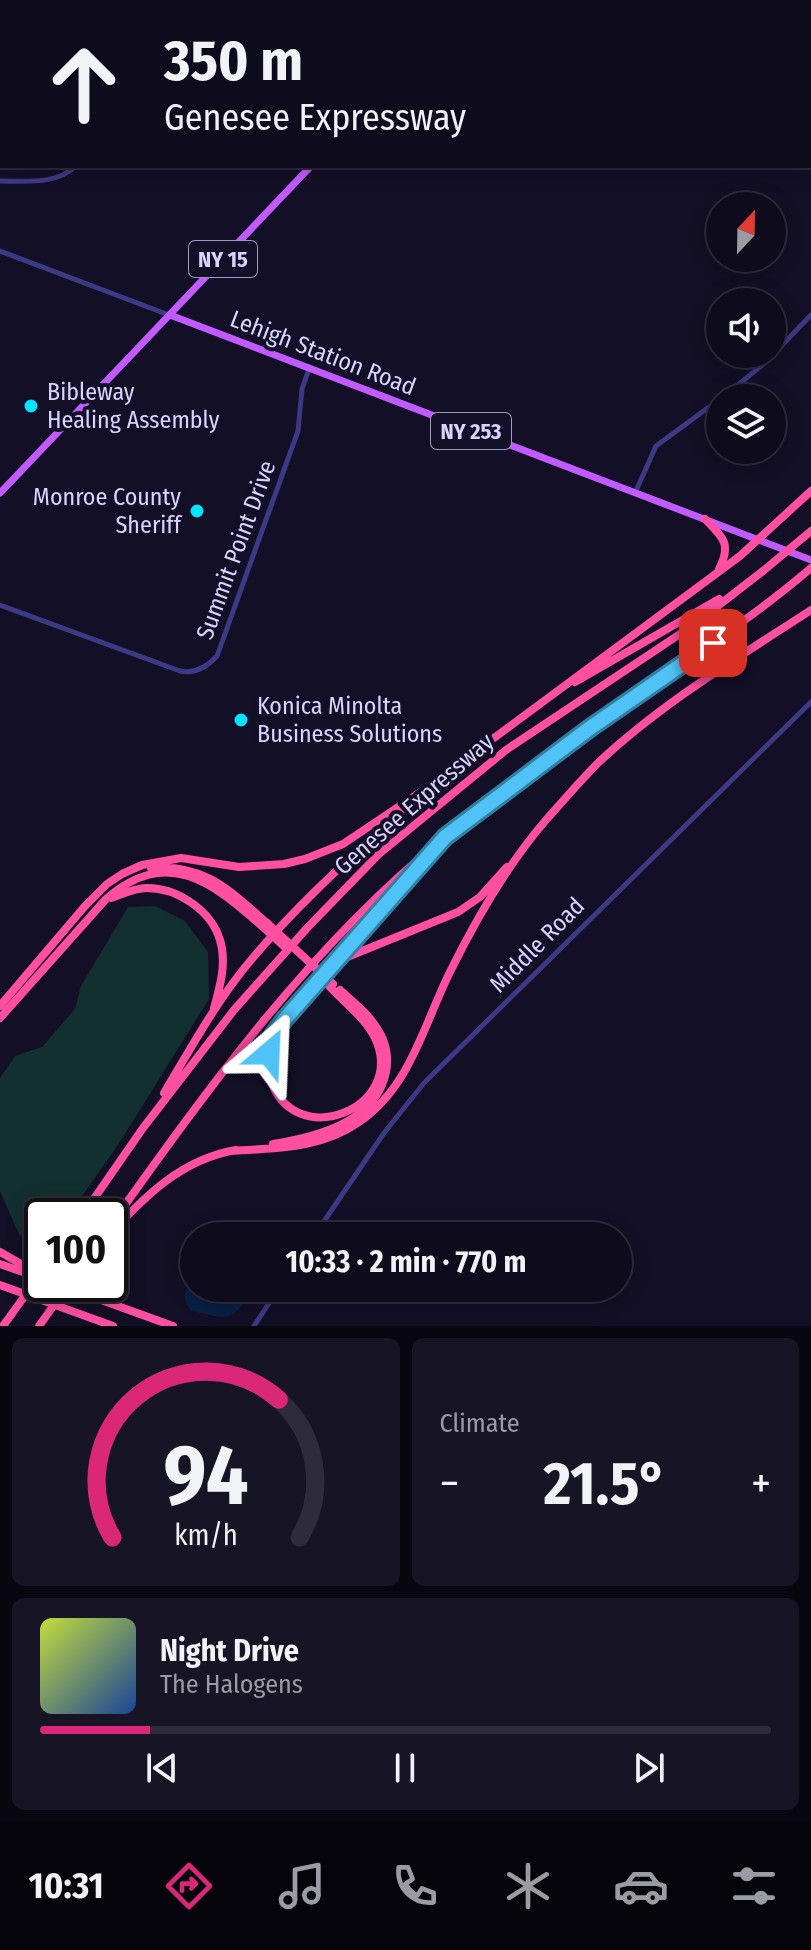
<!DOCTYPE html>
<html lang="en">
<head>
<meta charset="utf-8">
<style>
  :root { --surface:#0e0b1c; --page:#171425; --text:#f1f3f6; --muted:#9b9ba3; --line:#2e2b3b; --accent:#db2777 }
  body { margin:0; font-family:"Fira Sans Condensed",sans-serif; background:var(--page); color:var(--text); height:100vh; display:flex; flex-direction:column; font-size:30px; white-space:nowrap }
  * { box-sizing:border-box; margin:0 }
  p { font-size:26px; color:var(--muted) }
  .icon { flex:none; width:44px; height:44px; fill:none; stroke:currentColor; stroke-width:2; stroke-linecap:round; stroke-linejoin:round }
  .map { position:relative; height:1326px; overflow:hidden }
  .panel { display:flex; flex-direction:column; gap:12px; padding:12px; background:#08060f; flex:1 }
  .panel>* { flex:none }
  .guide { position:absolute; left:0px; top:0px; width:812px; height:168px; box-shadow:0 4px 20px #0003,0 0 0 2px var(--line); background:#0e0b1c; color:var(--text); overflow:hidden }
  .needle { width:52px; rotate:22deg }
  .controls { position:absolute; left:706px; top:192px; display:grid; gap:16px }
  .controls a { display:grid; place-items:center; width:80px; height:80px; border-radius:50%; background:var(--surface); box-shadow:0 4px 20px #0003,0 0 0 2px var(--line); font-size:40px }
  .speed { position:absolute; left:24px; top:1198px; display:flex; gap:16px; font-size:40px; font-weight:700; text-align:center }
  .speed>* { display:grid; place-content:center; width:104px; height:104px; border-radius:50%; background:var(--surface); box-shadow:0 4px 20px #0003,0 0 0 2px var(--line); line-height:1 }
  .speed .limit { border:4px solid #111; border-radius:12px; background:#fff; color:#111 }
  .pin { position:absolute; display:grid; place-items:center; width:68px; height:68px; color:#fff; margin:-34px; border-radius:16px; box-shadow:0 4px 12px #0006 }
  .me { position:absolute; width:88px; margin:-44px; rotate:26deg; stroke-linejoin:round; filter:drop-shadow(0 0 6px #0008) }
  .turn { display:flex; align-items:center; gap:28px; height:168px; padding:0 32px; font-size:36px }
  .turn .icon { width:104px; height:104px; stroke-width:2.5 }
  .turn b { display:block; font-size:56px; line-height:68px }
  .big { font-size:60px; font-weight:700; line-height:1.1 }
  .panel .tile { flex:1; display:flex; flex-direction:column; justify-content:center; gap:12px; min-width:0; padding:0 28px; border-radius:12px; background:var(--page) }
  .panel .dial { align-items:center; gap:0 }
  .dial svg { height:208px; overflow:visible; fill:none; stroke:var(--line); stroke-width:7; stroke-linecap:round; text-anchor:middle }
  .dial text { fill:var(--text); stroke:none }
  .song { display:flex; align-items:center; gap:24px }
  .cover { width:96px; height:96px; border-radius:12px; background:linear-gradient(135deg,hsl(70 70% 55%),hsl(220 70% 35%)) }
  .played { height:8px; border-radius:4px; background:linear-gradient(90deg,var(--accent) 15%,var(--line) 15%) }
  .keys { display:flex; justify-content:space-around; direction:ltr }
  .heat { display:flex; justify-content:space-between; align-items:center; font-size:44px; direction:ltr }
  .panel .tiles { flex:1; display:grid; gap:12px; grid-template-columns:1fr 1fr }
  .tile:last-child { grid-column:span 2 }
  .trip { position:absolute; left:180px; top:1222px; width:452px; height:80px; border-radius:40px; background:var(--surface); box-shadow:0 4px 20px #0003,0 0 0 2px var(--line); font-weight:700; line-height:80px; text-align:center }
  .tab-bar { display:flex; height:128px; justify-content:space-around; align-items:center; background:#06040b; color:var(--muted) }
  .tab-bar .icon { width:56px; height:56px }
  .tab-bar .active { color:var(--accent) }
  .tab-bar b { font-size:36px; color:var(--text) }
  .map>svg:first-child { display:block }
</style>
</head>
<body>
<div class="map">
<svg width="811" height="1326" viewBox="0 0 811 1326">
  <rect width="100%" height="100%" fill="#130f26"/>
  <path fill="#12302f" d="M155,906L185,921L208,952L209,999L118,1145L68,1216H42V1247L35,1250L19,1234L0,1191V1078L15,1056L42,1047L75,1009L81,986L128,907Z"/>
  <path fill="#0a1f44" d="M194,1282V1288C206,1288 223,1285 234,1288C255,1294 239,1315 224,1317C213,1317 202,1313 191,1311C183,1300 182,1290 194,1282Z"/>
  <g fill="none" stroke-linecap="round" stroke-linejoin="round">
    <path stroke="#3d3a85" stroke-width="5" d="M794,0L799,2
      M0,1L1,0
      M81,2L82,0
      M177,2L179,0
      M275,2L277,0
      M810,2V0
      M810,6H811
      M0,181C26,181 56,185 76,166
      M0,251L169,315
      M722,398L766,362L811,315
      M635,493L656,446L720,399
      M0,605L180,671C195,674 207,667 217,656L298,431L302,389L309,369
      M314,1236L384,1133L424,1083L811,702
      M254,1326L279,1288"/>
    <path stroke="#c25bff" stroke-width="7" d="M471,2L473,0
      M170,315L811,560
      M0,493L311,166"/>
    <path stroke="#ff4fa3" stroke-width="8" d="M705,519C723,537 732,544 719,569
      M575,682L719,599
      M151,868C205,864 229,890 267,923
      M111,898C122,894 135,888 147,888C177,888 211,910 220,940C227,962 220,987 214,1008
      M340,960L458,912L480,897L507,867
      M330,987C345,1003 365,1018 375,1038C408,1108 293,1154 270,1078C264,1057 272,1037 284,1020L426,859
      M0,1006L85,906L107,884L122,874L142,865L181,858L239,867L284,864L305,859L343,844L425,789L740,556L811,491
      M0,1018L106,899C168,845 213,883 263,927
      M164,1093C191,1048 217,1000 251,960C297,905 351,857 403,809
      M273,1144C317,1137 376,1122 386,1072C389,1058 386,1042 378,1030C369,1014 353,1002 340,990
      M231,1151C275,1148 321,1149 359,1122C410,1087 423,1027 449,974C475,921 507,865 546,820C563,801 581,780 599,762C662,703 739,657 811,610
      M82,1216L143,1128L234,1010L308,927L379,854L506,750L692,626L763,571
      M110,1226C210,1086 310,946 445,837C512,783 584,732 655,683C708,646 762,610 811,568
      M110,1234C145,1196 182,1159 236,1150
      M0,1252L42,1276
      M0,1264L34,1276
      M57,1284L173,1326
      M0,1285L113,1326
      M3,1326L11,1315"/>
    <path stroke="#ff4fa3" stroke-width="8" d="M763,571L811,531
      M267,923L333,984
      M263,927L286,948
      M11,1315L42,1272
      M39,1326L69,1284"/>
  </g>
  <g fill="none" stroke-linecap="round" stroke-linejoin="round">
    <g stroke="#337fa1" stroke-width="20">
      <path id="route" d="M269,1053L273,1035L284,1020L445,837L590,728L713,643"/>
    </g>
    <use href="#route" stroke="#4fc3f7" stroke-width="14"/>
  </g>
  <g fill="#00e5ff" stroke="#130f26" stroke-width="3">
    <circle cx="31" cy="406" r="8"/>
    <circle cx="197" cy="511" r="8"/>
    <circle cx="241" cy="720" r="8"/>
  </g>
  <g text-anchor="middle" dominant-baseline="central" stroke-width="8" stroke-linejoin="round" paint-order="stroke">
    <g fill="#130f26" stroke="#9e99be" stroke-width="2">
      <rect x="189" y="241" width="68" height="36" rx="6"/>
      <rect x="431" y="413" width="80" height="36" rx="6"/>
    </g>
    <g font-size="22" font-weight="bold" fill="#d9d4ff">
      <text x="223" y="259">NY 15</text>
      <text x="471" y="431">NY 253</text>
    </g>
    <g font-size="24" fill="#d9d4ff" stroke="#130f26">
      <text transform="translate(323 353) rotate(21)">Lehigh Station Road</text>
      <text transform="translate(236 550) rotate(-70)">Summit Point Drive</text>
      <text transform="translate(414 804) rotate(-41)">Genesee Expressway</text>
      <text transform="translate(537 945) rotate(-45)">Middle Road</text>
    </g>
    <g font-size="24" fill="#d9d4ff" stroke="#130f26" text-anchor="start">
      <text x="47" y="392">Bibleway<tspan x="47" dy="28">Healing Assembly</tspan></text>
      <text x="181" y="497" text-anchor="end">Monroe County<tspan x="181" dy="28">Sheriff</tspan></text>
      <text x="257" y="706">Konica Minolta<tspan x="257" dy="28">Business Solutions</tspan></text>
    </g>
  </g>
</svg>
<div class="controls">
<a><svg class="needle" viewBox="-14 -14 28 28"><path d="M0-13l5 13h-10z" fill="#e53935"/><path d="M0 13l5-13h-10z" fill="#9b9ba3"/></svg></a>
<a><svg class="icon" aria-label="sound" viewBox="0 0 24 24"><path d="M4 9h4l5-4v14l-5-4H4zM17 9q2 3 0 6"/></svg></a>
<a><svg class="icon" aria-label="layers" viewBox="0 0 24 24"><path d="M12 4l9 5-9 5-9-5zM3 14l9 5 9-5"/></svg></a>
</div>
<div class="speed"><div class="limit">100</div></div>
<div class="pin" style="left:713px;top:643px;background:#d93025"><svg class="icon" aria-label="arrive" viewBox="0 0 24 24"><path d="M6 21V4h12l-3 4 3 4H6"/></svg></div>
<svg class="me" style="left:269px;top:1053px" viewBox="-20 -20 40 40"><path d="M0-17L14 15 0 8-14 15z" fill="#4fc3f7" stroke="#fff" stroke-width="4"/></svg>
<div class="trip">10:33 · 2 min · 770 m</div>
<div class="guide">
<div class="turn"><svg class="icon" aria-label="ahead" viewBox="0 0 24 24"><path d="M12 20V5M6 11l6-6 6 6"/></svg><div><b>350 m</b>Genesee Expressway</div></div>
</div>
</div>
<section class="panel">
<div class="tiles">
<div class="tile dial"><svg viewBox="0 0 100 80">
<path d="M14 69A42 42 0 1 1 86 69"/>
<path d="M14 69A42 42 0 0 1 78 16" stroke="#db2777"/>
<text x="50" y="56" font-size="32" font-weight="700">94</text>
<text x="50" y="72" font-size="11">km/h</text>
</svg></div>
<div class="tile"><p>Climate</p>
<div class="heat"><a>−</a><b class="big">21.5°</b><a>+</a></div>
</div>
<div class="tile">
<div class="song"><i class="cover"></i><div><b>Night Drive</b><p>The Halogens</p></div></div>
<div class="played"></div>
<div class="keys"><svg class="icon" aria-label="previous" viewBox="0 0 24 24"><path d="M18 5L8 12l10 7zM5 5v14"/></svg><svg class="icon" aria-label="pause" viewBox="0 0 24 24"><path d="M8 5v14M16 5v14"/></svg><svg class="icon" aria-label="next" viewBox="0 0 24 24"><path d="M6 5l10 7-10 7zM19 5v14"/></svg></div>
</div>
</div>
</section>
<nav class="tab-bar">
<b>10:31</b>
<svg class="icon active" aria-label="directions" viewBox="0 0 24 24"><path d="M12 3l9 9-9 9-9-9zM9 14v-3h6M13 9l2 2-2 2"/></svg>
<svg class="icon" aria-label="music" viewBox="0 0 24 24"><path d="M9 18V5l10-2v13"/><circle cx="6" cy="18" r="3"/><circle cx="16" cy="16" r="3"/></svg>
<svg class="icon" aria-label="phone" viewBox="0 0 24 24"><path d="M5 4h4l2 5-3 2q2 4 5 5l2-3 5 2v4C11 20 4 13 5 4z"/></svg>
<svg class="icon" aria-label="climate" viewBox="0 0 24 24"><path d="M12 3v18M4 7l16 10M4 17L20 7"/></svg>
<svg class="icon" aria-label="car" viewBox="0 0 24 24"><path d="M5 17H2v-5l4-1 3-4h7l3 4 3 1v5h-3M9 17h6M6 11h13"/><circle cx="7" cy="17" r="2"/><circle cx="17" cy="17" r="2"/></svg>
<svg class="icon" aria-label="filters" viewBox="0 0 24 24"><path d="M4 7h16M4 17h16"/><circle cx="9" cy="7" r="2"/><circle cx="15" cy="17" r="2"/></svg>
</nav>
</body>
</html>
